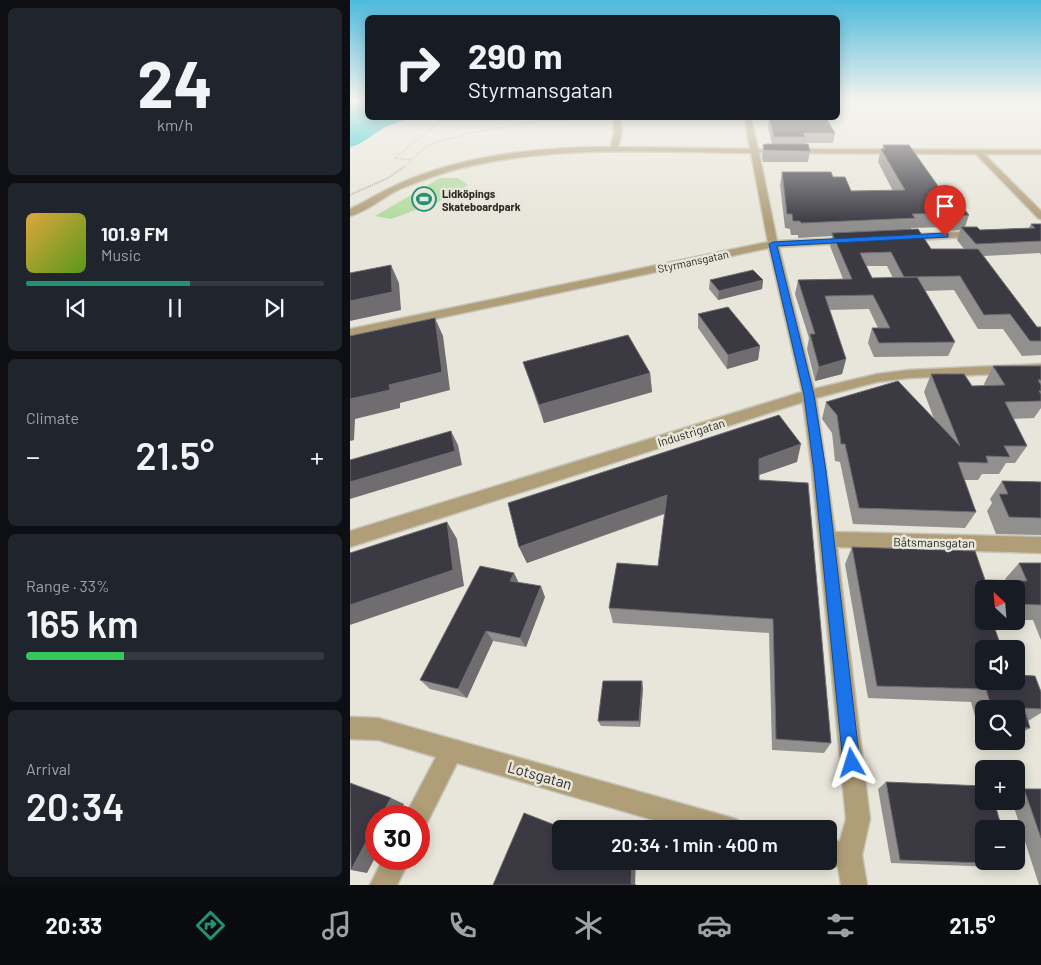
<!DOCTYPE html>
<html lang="en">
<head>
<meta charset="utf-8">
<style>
  :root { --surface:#171b24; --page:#20242c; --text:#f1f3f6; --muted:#9ea1a6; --line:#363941; --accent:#219274 }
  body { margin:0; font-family:Barlow,sans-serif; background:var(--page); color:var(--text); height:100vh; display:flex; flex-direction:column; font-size:19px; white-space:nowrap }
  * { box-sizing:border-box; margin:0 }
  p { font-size:16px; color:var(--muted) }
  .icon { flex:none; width:28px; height:28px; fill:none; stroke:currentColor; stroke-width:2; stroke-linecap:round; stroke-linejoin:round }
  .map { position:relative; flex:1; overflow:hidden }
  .sheet { display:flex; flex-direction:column; gap:8px; padding:8px; background:#0d0f14; width:350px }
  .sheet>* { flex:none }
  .top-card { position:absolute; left:15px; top:15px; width:475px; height:105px; border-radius:8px; box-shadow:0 2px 12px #0003; background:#171b24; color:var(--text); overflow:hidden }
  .needle { width:32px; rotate:334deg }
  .fabs { position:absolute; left:625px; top:580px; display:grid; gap:10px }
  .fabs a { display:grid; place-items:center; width:50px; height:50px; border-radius:8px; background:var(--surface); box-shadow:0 2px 12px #0003; font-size:25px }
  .speed { position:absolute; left:15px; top:805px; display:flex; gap:10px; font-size:25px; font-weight:700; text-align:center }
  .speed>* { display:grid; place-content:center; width:65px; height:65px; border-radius:50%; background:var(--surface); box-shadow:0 2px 12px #0003; line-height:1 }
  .speed .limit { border:8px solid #d22; background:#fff; color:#111 }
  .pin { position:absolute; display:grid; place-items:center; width:42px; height:42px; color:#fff; margin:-51px -21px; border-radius:50% 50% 50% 0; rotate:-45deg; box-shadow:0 0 5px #0007 }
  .pin .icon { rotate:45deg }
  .me { position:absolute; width:55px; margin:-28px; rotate:354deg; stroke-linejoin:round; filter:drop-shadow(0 0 4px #0008) }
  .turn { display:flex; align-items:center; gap:18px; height:105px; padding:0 20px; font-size:22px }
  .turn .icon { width:65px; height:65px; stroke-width:2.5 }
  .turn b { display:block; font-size:35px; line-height:42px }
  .big { font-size:38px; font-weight:600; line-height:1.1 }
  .sheet .widget { flex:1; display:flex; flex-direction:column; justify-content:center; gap:8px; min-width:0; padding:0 18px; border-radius:8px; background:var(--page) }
  .sheet .dial { align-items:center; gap:0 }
  .dial b { font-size:65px; line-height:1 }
  .song { display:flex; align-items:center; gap:15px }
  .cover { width:60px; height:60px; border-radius:8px; background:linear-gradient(135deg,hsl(40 70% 55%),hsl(90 70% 35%)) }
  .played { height:5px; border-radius:2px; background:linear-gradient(90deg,var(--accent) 55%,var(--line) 55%) }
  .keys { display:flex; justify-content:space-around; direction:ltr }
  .heat { display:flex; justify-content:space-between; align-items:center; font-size:28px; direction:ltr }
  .charge { height:8px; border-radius:4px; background:linear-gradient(90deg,#34c759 33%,var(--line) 0) }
  .trip { position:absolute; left:202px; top:820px; width:285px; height:50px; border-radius:8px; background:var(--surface); box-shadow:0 2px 12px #0003; font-weight:600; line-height:50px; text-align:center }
  .tab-bar { display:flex; height:80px; justify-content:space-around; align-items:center; background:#090b0e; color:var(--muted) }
  .tab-bar .icon { width:35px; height:35px }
  .tab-bar .selected { color:var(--accent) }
  .tab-bar b { font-size:22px; color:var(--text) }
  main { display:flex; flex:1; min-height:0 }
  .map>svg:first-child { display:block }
</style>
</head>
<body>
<main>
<section class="sheet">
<div class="widget dial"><b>24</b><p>km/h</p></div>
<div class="widget">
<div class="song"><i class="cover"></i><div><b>101.9 FM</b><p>Music</p></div></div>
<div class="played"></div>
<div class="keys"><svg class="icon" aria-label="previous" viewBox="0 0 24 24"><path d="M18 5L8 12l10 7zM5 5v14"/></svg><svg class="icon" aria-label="pause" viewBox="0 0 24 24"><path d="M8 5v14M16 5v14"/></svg><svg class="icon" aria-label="next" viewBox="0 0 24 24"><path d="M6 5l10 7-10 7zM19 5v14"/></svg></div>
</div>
<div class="widget"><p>Climate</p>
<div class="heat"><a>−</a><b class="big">21.5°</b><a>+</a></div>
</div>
<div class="widget"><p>Range · 33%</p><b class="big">165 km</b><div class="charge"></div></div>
<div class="widget"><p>Arrival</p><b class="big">20:34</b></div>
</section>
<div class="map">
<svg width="691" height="885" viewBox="0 0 691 885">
  <rect width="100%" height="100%" fill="#e8e6da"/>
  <path fill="#b1da9f" d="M90,178H108L118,185L79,207L71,206L63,211L41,219L25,216Z"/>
  <path fill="#06c3ca" d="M0,100H17L18,118H57C48,124 40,124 32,129C20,136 13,144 0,147Z"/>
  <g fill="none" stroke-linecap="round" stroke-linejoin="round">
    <g stroke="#c6c4b9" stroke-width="3">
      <path id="minor" d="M264,118H270L272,132L268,147L400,149L395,118H401L408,149L415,151L409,153L427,241L504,238L505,240L500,243L429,247L464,389L527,374L559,370L691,364V372L559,378L527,382L466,398L485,532L691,537V553L487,547L520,819L512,855L517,885H491L488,867L479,866L470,861H479V840L490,841L496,819L462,471L453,402L0,547V531L452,392L419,248L0,337V329L418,242L401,153C301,152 198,144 100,171C84,176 66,182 50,189C33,197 18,211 0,216V209C15,202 29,193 44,186C110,155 189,147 261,147L264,132Z
        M436,149L691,150V154H634L691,211V219L688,218L626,154L439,153L435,151Z
        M627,231L630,232V236L553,241L548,238L553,235Z
        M0,717L28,718L379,817L388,820L391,829H335L107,763L76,825L69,827V816H55L86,757L28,740L0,739Z
        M33,859H60L47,885H20Z"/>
    </g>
    <path stroke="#a9a89e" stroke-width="1" stroke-dasharray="1 1" stroke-linecap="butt" d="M276,119L363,118
      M61,160L45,158L90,121L180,120
      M53,168L72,150L83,143L126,132L185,121L257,119"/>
    <path stroke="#a9a89e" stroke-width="2" stroke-dasharray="1 1" stroke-linecap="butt" d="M0,195L38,178L54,167"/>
    <use href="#minor" fill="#b09e78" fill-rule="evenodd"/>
  </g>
  <path fill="#92908e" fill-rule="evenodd" d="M419,118H476L485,133L483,143H454L460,151L458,162H413L412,157L413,145L422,144L418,128Z
    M533,145L619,215L615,227L630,230L679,228L681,224H691V255L690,253L634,256L687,327H691V355L672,356L653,329H628L604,290L575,291L605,342L598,356L524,357L518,343L522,328H528L519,309L479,310L496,359L492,374L465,381L457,349L459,338L445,294L448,280L493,279L480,246L482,236L448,238V235H441L440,229L435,228L430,185L432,172L483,177L501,191H543L528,162L531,149H532ZM596,227L599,231L610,230L607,240L614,249H581L561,229V228ZM516,266H537L543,278H522Z
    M360,280H413L412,289L368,300L359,289Z
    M348,314L410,346L408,360L377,369L348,328Z
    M173,362L300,373L302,392L194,423Z
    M643,366H691V408L684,418L663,419L677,446L665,463H656L649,474H632L628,480H614L626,512L615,528L503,524L490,462L485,461L482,433L472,419L476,402L584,419L574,392L581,374L622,386H635L634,384Z
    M447,462L409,475V480L481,743L474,753L422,750L419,633L263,623L259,608L308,566L315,514L177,563L169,547Z
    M652,481L691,482V535L646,534L637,511L642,503L640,499Z
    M502,547L635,580L656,581L655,579L669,563H691V640L683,620H666V589H634V681L691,692V713L678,721L680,728L666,736V709H634V737H631L621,702L518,698L495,564Z
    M164,573L169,583L195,597L176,647L143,641L117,698L80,689L70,680Z
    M293,688L290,727L251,726L248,721Z
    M536,782L661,864L646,867L541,863L528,789Z
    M674,789H691V885H689L662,801H666V792Z"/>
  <path fill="#6f6d70" d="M41,265L49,283L51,310L0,321V301Z
    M413,280L412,289L368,300L369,291Z
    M85,318L93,336L100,390L50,403V408L5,419L4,440L0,441V399L39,385Z
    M410,346L408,360L377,369L378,355Z
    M496,359L492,374L465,381L469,367Z
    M300,373L302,392L194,423L189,405Z
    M101,431L108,445L112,465L0,499V482Z
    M451,444L447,462L406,476L409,459Z
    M317,495L318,512L177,563L169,547Z
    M97,522L107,539L114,586L0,625V605Z
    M164,573L169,584L160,581Z
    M191,586L195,597L176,647L170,638Z
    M136,631L143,641L117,698L108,689Z
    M292,681L293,688L290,727L289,721Z
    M41,798L54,804L47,816H31Z
    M26,824V856L17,873L1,870Z
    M282,861H286L285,885L281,884Z"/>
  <path fill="#3b3942" stroke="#6f6d70" d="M419,118H476L485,133H454L455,137H424Z
    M416,144H458L460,151L414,150L413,145Z
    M533,145H559L593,193H600L619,215L604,216L601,213L562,214L565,218L451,223L450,221H443L442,214H437L432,172H481L483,177H495L501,191L555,190L531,149H535Z
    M681,224H691V241L626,244L611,227H627L630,230L685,228Z
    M568,229L581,249H628L687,327H691V341H680L660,314L634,315L610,276L554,277L541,252L510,253L522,278L567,277L605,342L529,343L522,328H540L523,295L475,296L496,359L469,367L460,334H465L448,280L502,279L482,233Z
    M41,265L42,292L0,301V273Z
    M403,270L413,280L369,291L360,280Z
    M378,307L410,346L378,355L348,314Z
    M85,318L92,372L39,385L40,390L0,399V336Z
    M278,335L300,373L189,405L173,362Z
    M643,366H691V380H688L691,385V391H689L691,394V401L655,402L677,446H654L660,457L636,456L638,463L608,462L626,512L509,508L495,444H491L487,415L476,402L548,381L610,446L581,374H614L622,386L655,385Z
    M429,415L451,444L409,459V480L458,483L481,743L426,739L423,619L259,608L267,563L308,566L317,495L169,547L158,503Z
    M101,431L105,451L0,482V460Z
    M652,481L691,482V518L659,517L649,494H658Z
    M97,522L103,570L0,605V553Z
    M502,547L625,551L635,580L677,581L669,563H691V605L666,604V589H634V621H642L652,649H634V681H666V675L685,676L691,692V709L674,708L680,728L666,727V709H642L636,689L527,686Z
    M130,566L164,573L160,581L191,586L170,638L136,631L108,689L70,680Z
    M253,681H292L289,721H248Z
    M536,782L634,786V801H644L652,829H634V861H661V864L550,860Z
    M0,783L41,798L31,816H26V824L1,870Z
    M674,789H691V838Z
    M174,813L215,829H211V861H282L281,884L286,885H143Z"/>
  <linearGradient id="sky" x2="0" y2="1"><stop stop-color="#4dbadc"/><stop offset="0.45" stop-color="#f5f4ee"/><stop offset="1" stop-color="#f5f4ee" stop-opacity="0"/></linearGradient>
  <rect width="691" height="224" fill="url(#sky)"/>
  <path fill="#1a73e8" stroke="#114b97" d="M595,233L598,234V237L427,246L464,395L476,471L510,763L508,769L502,772L495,769L493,763L464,471L454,395L419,244L423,242Z"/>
  <defs>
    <g id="stadium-ring" transform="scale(1.25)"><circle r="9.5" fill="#e8e6da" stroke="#219274" stroke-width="1.5"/><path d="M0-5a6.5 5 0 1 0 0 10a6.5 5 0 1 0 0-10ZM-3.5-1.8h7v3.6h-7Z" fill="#219274"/></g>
  </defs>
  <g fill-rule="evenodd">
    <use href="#stadium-ring" x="74" y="199"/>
  </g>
  <g text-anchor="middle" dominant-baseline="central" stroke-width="5" stroke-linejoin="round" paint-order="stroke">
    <g font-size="11" font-weight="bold" fill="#2a2924" stroke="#e8e6da" text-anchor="start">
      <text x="92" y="193">Lidköpings<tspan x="92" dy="13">Skateboardpark</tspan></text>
    </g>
    <g font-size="11" fill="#2a2924" stroke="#e8e6da">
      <text transform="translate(343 261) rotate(-12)">Styrmansgatan</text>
    </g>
    <g font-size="12" fill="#2a2924" stroke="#e8e6da">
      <text transform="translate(341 432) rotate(-17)">Industrigatan</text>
      <text transform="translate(584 542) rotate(1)">Båtsmansgatan</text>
    </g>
    <g font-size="15" fill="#2a2924" stroke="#e8e6da">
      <text transform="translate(190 775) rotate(16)">Lotsgatan</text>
    </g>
  </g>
</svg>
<div class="fabs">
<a><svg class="needle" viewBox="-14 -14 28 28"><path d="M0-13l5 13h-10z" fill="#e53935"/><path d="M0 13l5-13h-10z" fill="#9ea1a6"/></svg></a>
<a><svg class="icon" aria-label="sound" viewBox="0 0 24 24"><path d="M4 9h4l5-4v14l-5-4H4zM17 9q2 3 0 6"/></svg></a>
<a><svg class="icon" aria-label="search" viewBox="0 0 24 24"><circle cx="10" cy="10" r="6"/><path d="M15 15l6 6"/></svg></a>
<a>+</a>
<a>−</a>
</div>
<div class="speed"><div class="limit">30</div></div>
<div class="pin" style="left:595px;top:236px;background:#d93025"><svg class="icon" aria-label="arrive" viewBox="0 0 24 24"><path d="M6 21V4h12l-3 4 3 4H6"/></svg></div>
<svg class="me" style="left:502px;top:763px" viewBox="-20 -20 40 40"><path d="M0-17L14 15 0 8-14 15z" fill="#1a73e8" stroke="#fff" stroke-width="4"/></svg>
<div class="trip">20:34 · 1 min · 400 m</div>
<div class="top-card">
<div class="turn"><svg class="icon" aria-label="right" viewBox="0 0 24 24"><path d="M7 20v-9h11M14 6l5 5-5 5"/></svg><div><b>290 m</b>Styrmansgatan</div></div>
</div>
</div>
</main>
<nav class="tab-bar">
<b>20:33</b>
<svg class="icon selected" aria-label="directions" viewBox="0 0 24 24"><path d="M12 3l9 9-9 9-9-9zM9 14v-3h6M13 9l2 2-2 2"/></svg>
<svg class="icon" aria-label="music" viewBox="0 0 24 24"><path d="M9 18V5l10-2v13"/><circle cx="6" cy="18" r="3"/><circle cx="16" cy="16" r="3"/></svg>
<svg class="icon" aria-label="phone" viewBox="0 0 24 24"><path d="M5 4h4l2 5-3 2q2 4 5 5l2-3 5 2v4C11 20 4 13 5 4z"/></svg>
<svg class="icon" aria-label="climate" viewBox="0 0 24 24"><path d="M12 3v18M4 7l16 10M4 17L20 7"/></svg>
<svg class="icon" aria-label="car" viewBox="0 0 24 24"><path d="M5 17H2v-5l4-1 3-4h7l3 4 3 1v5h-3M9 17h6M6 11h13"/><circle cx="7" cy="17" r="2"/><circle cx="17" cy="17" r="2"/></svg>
<svg class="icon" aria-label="filters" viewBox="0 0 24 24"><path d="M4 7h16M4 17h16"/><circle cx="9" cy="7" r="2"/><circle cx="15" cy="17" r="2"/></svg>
<b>21.5°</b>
</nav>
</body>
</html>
